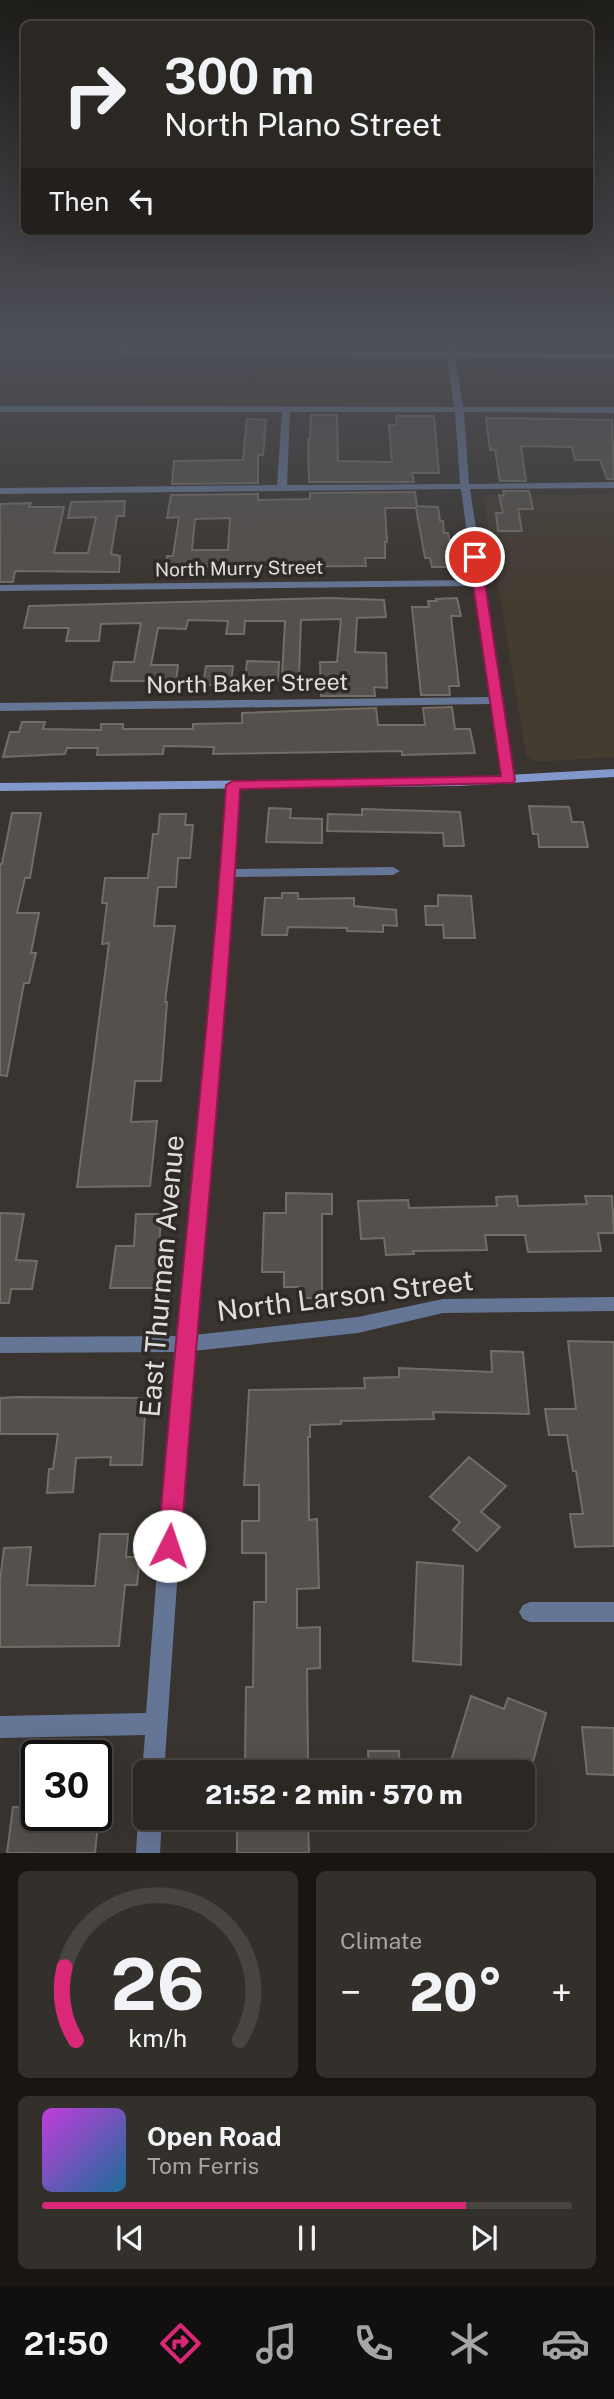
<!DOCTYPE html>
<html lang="en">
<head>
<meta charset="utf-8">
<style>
  :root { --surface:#2b2723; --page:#332f2b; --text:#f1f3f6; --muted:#a6a5a6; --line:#474441; --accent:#db2777 }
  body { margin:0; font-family:"Public Sans",sans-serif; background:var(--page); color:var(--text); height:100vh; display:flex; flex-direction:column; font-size:26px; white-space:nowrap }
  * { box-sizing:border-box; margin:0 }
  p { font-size:23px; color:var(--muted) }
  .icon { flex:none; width:38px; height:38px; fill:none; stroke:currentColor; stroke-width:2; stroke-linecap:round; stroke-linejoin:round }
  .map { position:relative; height:1853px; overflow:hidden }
  .details { display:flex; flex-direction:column; gap:18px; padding:18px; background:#181513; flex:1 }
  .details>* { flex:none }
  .hud { position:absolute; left:21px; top:21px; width:572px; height:214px; border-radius:10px; box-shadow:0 7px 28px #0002,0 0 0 2px var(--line); background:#2b2723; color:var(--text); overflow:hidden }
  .speed { position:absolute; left:21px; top:1740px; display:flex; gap:14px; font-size:35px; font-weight:700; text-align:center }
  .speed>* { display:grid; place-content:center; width:91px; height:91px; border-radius:50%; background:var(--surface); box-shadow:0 7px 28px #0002,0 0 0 2px var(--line); line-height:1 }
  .speed .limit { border:4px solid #111; border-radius:10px; background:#fff; color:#111 }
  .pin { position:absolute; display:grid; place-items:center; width:60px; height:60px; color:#fff; margin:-30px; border:4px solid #fff; border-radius:50%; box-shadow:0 2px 7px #0007 }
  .me { position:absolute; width:77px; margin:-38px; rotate:4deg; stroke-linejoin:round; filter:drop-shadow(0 0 5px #0008) }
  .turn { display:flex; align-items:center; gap:24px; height:147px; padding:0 28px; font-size:32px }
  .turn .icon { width:91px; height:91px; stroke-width:2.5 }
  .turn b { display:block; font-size:49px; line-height:60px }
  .then { display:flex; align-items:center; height:66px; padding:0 28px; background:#0003; gap:14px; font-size:26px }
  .big { font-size:52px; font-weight:800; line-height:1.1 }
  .details .widget { flex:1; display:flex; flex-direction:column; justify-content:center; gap:10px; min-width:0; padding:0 24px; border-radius:10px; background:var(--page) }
  .details .dial { align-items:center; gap:0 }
  .dial svg { height:182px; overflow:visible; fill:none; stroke:var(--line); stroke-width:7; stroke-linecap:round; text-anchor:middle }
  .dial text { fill:var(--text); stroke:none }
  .song { display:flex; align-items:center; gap:21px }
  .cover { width:84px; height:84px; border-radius:10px; background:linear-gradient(135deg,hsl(290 70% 55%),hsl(200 70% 35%)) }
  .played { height:7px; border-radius:4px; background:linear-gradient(90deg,var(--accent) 80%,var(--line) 80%) }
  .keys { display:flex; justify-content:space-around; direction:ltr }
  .heat { display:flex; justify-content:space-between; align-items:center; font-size:38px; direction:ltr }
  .details .tiles { flex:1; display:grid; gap:18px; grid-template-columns:1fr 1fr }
  .widget:last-child { grid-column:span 2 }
  .trip { position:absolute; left:133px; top:1760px; width:402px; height:70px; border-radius:10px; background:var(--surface); box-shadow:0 7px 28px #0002,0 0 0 2px var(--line); font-weight:800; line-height:70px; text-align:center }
  .tab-bar { display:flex; height:112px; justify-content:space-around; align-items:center; background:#11100e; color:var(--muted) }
  .tab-bar .icon { width:49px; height:49px }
  .tab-bar .current { color:var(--accent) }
  .tab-bar b { font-size:32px; color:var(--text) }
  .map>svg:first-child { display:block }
</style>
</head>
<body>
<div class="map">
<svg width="614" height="1853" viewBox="0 0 614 1853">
  <rect width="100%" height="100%" fill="#39342f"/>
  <path fill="#443b31" d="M614,494V757L537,762L526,756L483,495Z"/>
  <path fill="#55504b" stroke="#726d67" stroke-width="2" fill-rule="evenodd" d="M311,415H337L338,461L392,462L389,425H397L396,416H434L439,473H412L414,482H309L308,439H310Z
    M486,418L612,420L614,479H607L600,460H575L572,447L521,446L526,481H500L495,450H490Z
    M247,419L266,420L263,455H258V483L172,484L174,461L243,460Z
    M503,491H529L533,509H518L522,531H498L496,513H503L499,495L504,496Z
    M415,492L417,506L438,507L440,521H443L444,533H448L456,567H432L430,558H425L416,508H385L387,542H385V558H365L366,566L191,567V571L166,572L167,556H173L179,517L167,518L171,495L258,494V500L310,499V493ZM230,518L228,550H192L195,519Z
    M125,501L124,516H117L111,554L120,556L119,572L15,571L13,582H0V504L31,503L29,507H64L54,553H88L96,517L68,518L71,502Z
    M329,598L384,600L386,617L357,618L355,652L386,653L387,688L374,687L375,696H321L320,662H337L341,619L301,620L299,676H282L285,621H245L244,634H226L228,621L188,620L186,629L158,628L151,665H178L176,681H111L114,662H134L141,623L101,624L99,641H66L69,628H24L29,606Z
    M457,598L461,616H451L459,686H449L450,695H421L412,607H429L428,601H437L436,599Z
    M247,661L279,662L278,681L245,680Z
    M206,666H233L231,685H203Z
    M452,707L455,729H470L475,753L402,755V751L213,754L214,747L164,746L163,754L97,755L98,748H67L65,754L3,757L10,732H19L22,722H45L43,729L101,730V724H123V729H193V724L242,723V713L376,708L378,725H425L423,708Z
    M529,806L569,807L572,822H583L588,847H539L538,834H533Z
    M269,808L291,809L290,818L322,819V843L266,842Z
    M362,809L460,812L464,846H444L443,833L327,831L328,814L362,815Z
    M12,813H41L30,878H25L17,913H39L31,953H36L29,983H24L7,1076L0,1075V864H2Z
    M160,814H186L185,825H193L190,858H178L176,887H158L154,926H175L165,1002H167L161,1081H135L131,1122L157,1121L150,1186L77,1187L109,943L102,944L107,903H102L105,878H148L153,834H158Z
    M282,893H298V899L354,898V906L396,910L397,926L383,925V932L347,931V928L288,927L287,935H262L265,898H282Z
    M438,895L471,896L475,938H444L443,925H426L425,906H438Z
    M286,1193L332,1194V1214H322V1298H299V1287H284V1272H262L264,1213H286Z
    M517,1196L518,1206L587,1204L585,1196H612L614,1233H598L601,1251L528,1252L525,1235H485L487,1250L413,1251L414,1254L386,1255L384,1238L361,1239L358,1201L408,1200L409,1208L497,1206L496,1197Z
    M0,1213L24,1214L16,1260L37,1261L32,1289H11L9,1303H0Z
    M136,1214H161L157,1288H110L116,1246H134Z
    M568,1341L614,1342V1546L575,1547L570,1514H583L576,1471H573L567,1435H549L545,1409H576Z
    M491,1351L523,1352L529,1414L433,1412L434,1419L341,1421V1424L310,1425V1437H308L309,1520L317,1519L319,1588L297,1589V1628L320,1627V1668L307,1669L308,1759L245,1761L246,1687H253L254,1602H266V1553H242V1521H259V1485H244L249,1390L365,1388L364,1378L399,1377V1368L492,1372Z
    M17,1397L146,1398L142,1465H110L111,1457L76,1458L73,1492L47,1493L49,1469H53L58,1434H0V1398Z
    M469,1457L506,1486L481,1512L500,1527L477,1551L453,1530L460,1522L430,1497Z
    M100,1534H128L126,1557H140L137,1585H125L119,1646L0,1647V1581L4,1548L31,1547L27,1585L95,1586Z
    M417,1562L463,1566L461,1665L413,1661Z
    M471,1696L504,1709L508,1698L546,1713L530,1773H479L451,1761Z
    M582,1727L614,1728V1775L587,1774Z
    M368,1751H399L400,1773H369Z
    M13,1807H37V1815H99L95,1853H7Z
    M237,1818H308L309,1853H237Z"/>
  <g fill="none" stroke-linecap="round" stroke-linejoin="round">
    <path fill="#657595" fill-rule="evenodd" d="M123,341H131L129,350L447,352L445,341H453L455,352L614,354V358L455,357L463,407H614V413L464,412L469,484L614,482V488L470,489L514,780L512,783L508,784L502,780L491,704L0,711V703L490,697L474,586L0,591V585L473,580L461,489L0,494V488L277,485L282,412H0V406L454,407L447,357L124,354L120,352ZM290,412H455L460,484L287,485Z
      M233,781L239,785L235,869L393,867L400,871L393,875L234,877L194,1335L358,1317L443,1299L614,1297V1311L443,1313L358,1333L193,1351L164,1773H145V1781L142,1773L145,1735L0,1738V1716L146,1713L174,1352L0,1353V1337L176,1336L221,873L227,785Z
      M530,1602H614V1622H530L523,1619L519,1612L523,1605Z
      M145,1808V1818H162L160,1853H136L138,1818L142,1810Z"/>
    <path fill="#8098cc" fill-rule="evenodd" d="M614,769V777L458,786L0,791V783L458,778Z"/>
  </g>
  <linearGradient id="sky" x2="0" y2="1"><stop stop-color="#1f1d1a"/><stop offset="0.57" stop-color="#4e5058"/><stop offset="1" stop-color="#4e5058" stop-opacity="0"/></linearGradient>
  <rect width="614" height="600" fill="url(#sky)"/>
  <path fill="#db2777" stroke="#8e194d" stroke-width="2" d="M475,554L481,557L515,780L513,783L240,789C226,1042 198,1294 181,1546L178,1554L169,1557L161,1554L158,1546C178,1292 209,1039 226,785L233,781L501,776L469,557Z"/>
  <g text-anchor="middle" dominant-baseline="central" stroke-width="7" stroke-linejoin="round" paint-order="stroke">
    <g font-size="19" fill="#e1deda" stroke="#2f2a26">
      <text transform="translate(239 568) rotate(-1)">North Murry Street</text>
    </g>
    <g font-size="23" fill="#e1deda" stroke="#2f2a26">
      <text transform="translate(247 683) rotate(-1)">North Baker Street</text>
    </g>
    <g font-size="28" fill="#e1deda" stroke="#2f2a26">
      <text transform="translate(161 1276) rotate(-85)">East Thurman Avenue</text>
      <text transform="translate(345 1295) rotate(-7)">North Larson Street</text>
    </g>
  </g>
</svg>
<div class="speed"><div class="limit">30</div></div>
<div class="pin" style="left:475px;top:557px;background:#d93025"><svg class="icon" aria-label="arrive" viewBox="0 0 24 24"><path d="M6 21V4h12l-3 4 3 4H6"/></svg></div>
<svg class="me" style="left:169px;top:1546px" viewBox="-20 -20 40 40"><circle r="19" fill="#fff"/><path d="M0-13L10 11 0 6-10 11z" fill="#db2777"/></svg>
<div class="trip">21:52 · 2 min · 570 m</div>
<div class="hud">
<div class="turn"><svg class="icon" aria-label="right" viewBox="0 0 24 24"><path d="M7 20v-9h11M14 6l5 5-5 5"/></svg><div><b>300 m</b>North Plano Street</div></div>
<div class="then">Then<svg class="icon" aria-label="left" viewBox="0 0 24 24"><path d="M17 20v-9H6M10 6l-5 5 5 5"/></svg></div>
</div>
</div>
<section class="details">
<div class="tiles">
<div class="widget dial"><svg viewBox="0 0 100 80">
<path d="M14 69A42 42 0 1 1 86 69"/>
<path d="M14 69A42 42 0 0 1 9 37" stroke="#db2777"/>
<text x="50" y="56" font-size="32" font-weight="700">26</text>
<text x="50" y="72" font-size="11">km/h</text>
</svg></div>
<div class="widget"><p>Climate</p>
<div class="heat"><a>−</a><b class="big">20°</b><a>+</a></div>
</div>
<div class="widget">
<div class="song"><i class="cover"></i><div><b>Open Road</b><p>Tom Ferris</p></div></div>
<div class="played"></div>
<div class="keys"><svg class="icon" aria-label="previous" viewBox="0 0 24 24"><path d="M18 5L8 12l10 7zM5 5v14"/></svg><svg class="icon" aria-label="pause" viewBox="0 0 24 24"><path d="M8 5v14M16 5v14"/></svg><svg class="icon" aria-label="next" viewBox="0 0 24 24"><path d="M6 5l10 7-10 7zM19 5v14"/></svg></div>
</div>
</div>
</section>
<nav class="tab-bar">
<b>21:50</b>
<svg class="icon current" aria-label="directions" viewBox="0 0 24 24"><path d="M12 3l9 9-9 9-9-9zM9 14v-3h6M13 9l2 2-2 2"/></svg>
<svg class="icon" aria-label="music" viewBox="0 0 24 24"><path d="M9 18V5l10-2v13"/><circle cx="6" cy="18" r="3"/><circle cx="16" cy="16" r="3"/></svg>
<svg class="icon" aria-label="phone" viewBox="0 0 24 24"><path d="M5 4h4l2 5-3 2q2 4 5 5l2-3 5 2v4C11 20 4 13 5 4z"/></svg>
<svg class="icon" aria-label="climate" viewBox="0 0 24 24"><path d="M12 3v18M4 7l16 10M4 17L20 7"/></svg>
<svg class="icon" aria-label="car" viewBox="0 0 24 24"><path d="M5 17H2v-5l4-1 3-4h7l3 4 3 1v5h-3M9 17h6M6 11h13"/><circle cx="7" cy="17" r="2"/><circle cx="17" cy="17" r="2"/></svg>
</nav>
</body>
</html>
